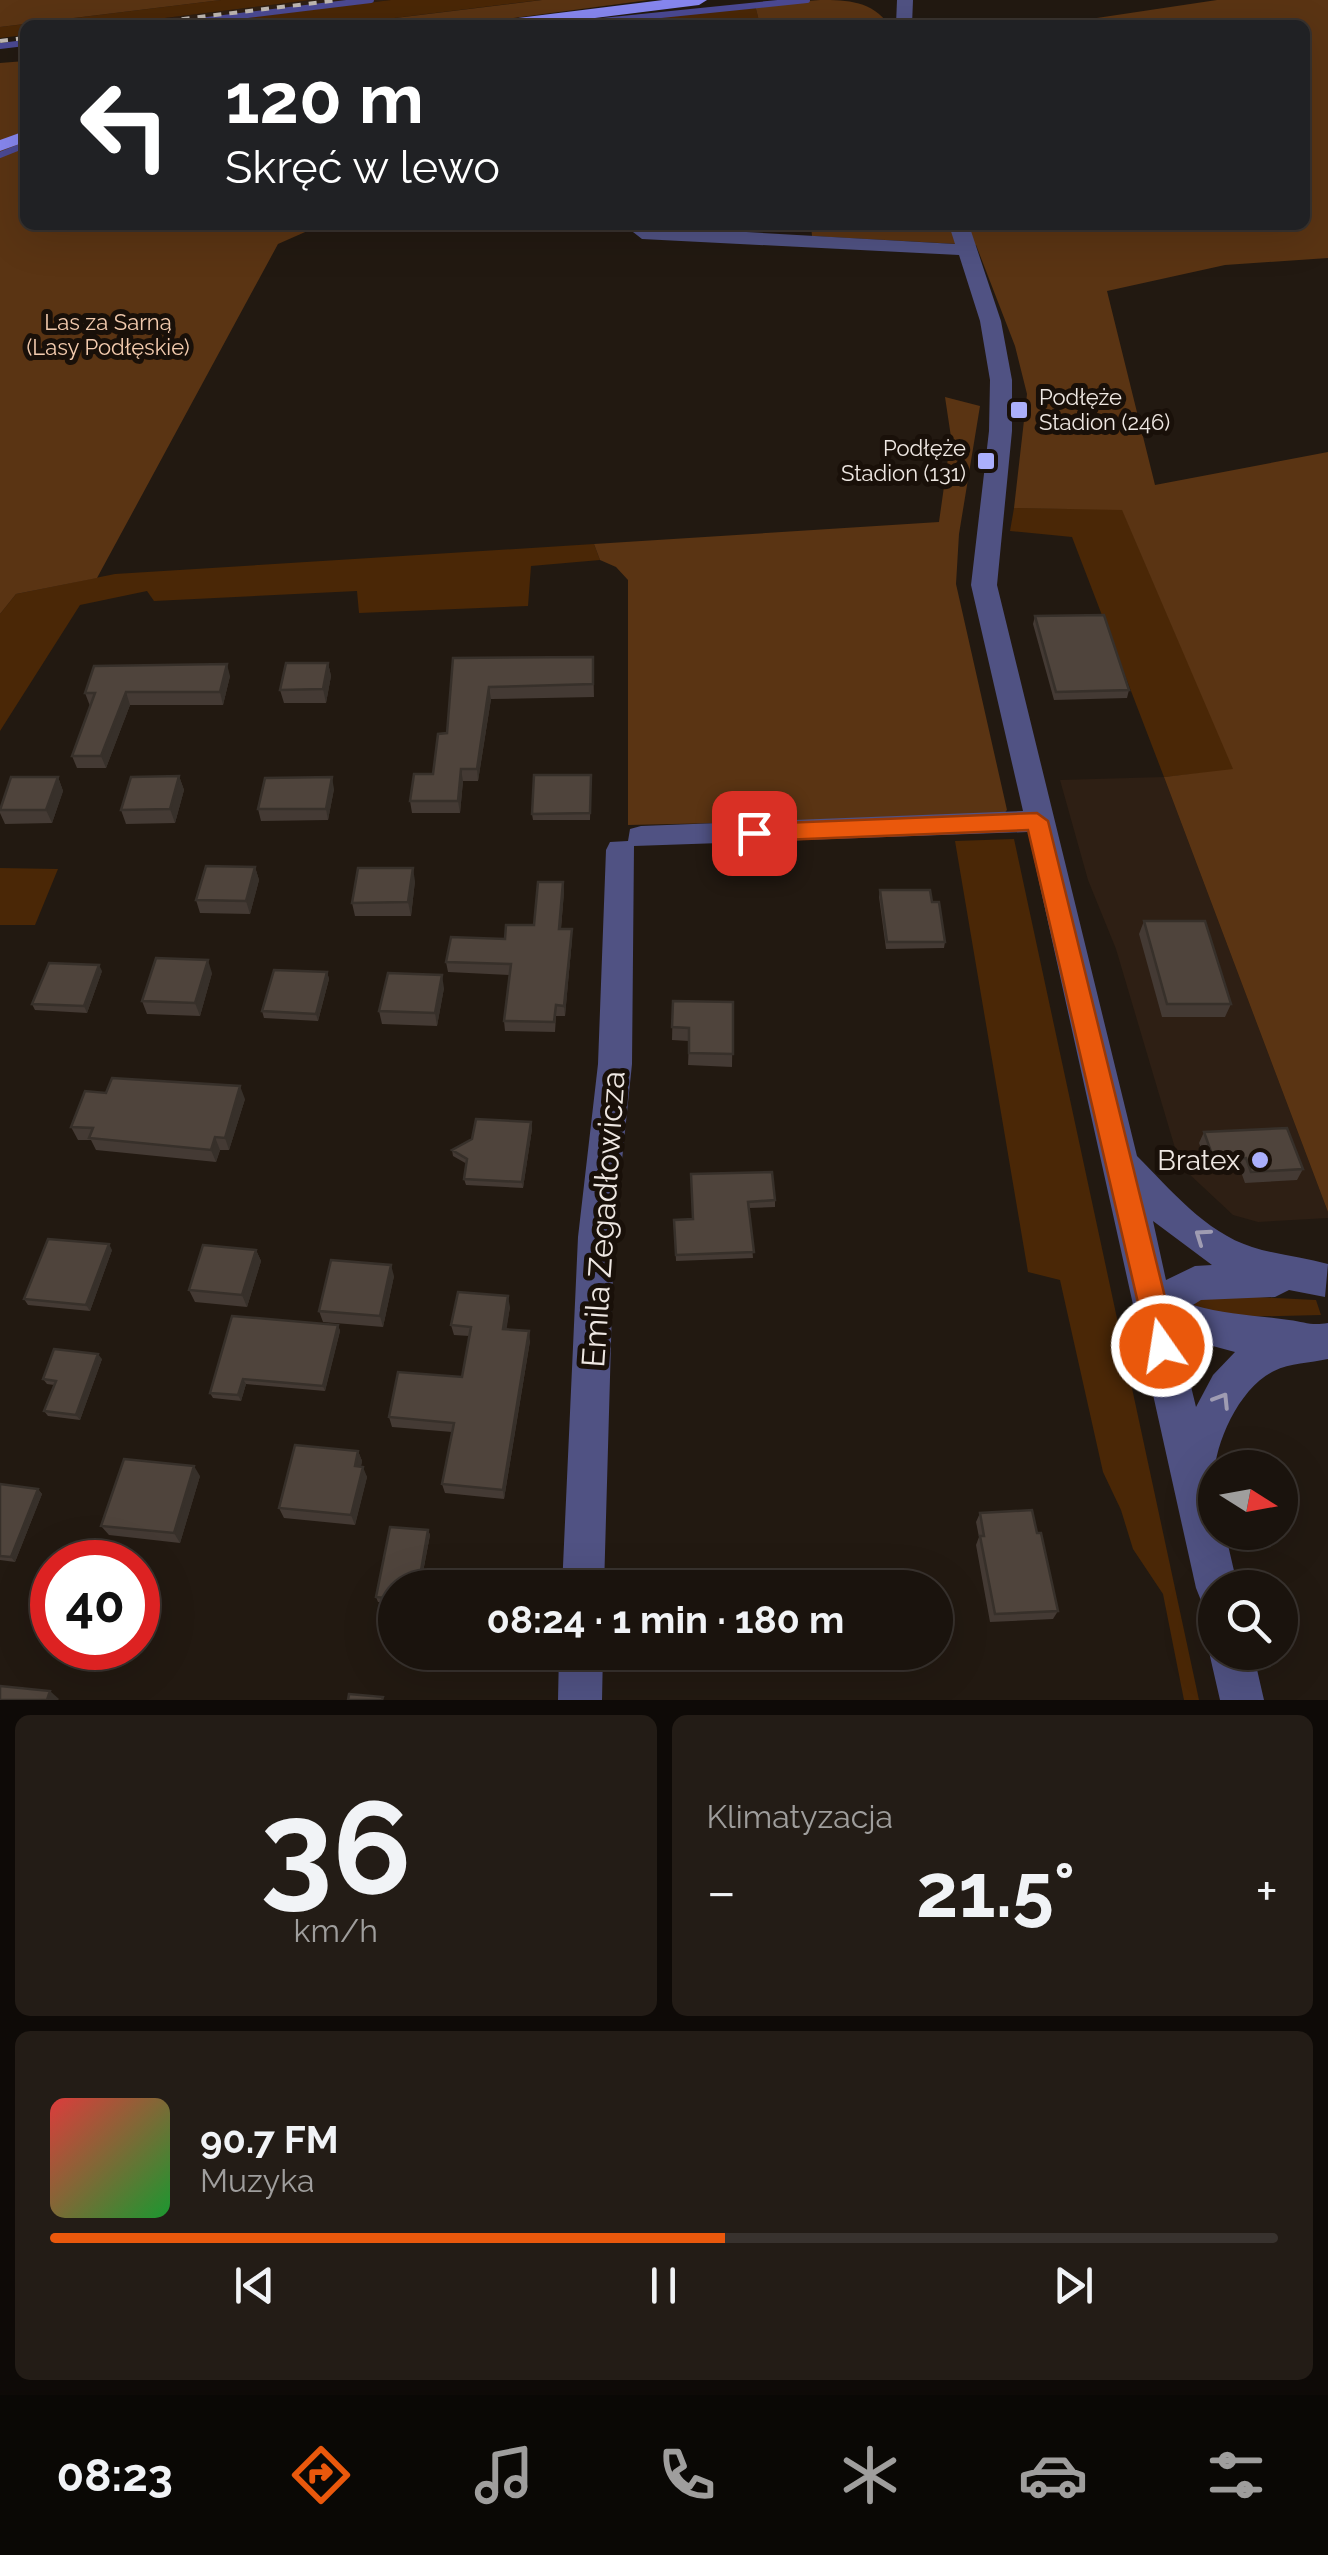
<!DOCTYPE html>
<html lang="pl">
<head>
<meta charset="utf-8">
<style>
  :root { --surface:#1a130d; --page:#231c16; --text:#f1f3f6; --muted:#9f9e9d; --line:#38322e; --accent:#ea580c }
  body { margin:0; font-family:Raleway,sans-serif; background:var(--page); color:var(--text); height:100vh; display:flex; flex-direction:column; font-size:38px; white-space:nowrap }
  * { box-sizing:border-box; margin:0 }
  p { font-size:32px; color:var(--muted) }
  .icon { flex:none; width:55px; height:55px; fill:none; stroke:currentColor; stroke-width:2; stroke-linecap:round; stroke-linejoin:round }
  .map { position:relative; height:1700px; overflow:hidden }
  .side { display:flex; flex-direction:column; gap:15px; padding:15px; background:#0e0a07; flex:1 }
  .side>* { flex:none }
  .top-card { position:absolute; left:20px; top:20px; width:1290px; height:210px; border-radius:15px; box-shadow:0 10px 40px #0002,0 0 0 2px var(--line); background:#202124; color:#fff; overflow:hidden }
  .needle { width:65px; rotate:101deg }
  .controls { position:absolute; left:1198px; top:1450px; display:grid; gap:20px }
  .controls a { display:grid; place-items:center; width:100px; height:100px; border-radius:50%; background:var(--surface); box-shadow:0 10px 40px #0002,0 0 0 2px var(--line); font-size:50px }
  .speed { position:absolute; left:30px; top:1540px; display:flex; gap:20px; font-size:50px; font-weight:700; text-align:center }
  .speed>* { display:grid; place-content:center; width:130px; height:130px; border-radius:50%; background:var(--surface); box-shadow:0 10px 40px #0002,0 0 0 2px var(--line); line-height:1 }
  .speed .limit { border:15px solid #d22; background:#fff; color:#111 }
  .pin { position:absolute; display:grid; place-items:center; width:85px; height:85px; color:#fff; margin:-42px; border-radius:20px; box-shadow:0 5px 15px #0006 }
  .me { position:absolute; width:110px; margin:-55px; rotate:347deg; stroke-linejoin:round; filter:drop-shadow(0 0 8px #0008) }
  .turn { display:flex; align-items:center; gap:35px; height:210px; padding:0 40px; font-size:45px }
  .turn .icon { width:130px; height:130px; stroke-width:2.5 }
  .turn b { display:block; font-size:70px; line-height:85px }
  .big { font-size:75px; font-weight:700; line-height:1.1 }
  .side .card { flex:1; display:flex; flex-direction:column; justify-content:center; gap:15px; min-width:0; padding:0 35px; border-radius:15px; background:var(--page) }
  .side .dial { align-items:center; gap:0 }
  .dial b { font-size:130px; line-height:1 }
  .song { display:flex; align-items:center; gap:30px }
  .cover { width:120px; height:120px; border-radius:15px; background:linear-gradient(135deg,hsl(0 70% 55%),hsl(130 70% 35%)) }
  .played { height:10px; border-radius:5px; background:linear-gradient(90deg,var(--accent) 55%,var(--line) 55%) }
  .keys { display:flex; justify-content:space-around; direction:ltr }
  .heat { display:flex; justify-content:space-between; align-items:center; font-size:55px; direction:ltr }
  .side .tiles { flex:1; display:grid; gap:15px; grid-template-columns:1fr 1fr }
  .card:last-child { grid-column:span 2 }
  .trip { position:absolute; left:378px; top:1570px; width:575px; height:100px; border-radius:50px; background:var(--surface); box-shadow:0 10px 40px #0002,0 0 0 2px var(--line); font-weight:700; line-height:100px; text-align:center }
  .dock { display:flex; height:160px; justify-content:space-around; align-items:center; background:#0a0805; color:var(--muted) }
  .dock .icon { width:70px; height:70px }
  .dock .active { color:var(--accent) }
  .dock b { font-size:45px; color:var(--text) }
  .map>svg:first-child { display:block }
</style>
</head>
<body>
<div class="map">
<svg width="1328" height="1700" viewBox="0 0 1328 1700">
  <rect width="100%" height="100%" fill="#221911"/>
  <path fill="#2e1f14" d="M311,0H391L188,25H108Z
    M1164,777L1328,1212V1218L1258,1222L1233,1215L1187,1172L1175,1148L1116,949L1088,880L1060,780Z"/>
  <path fill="#4a2706" d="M221,0H311L108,25H25V35L0,38V27Z
    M391,0H541L338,25H188Z
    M755,5L760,25H563Z
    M1014,508L1122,509L1234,770L1164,777L1072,537L1010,531Z
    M594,544L600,560L531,566L528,606L359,613L357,591L154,601L147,591L80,605L0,731V614L16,594L115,574Z
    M1014,839L1199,1700H1184L1163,1594L1133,1549L1121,1510L1103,1472L1060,1280L1028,1272L955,841Z
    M0,868L58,869L35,925H0Z
    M1216,1295L1316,1300L1321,1315L1233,1317L1193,1307L1197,1300Z"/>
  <path fill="#5a3413" d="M0,0H221L0,27Z
    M542,0H649L462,25H338Z
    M820,0C848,0 872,1 889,25H760L755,5Z
    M1217,0H1328V258L1225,265L1107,291L1155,485L1328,452V1212L1164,777L1233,769L1122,510L1014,508L1027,394L1015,346L976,245L812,236L811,225H1305V25H1050Z
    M25,61V225H321L278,244L97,578L16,594L0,614V63Z
    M945,397L980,406L959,534L956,584L1007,810L1001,817L628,825V580L616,567L600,560L594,544L939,522L951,437Z"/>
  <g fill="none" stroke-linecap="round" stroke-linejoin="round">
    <path stroke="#4b4993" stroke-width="6" d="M166,25L371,0
      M563,25L807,0
      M0,46L25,43
      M0,155L25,145"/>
    <path fill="#505283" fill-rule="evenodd" d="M897,0H913L912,25H896Z
      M624,225L955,244L949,225H969L1001,321L1012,380V431L997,585L1137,1156C1170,1189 1205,1232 1252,1247C1277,1255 1303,1257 1328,1264L1325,1297L1289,1290L1275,1297L1201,1300L1193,1305C1226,1315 1256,1315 1289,1320C1305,1322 1311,1326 1328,1323V1359C1310,1363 1290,1363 1274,1371C1239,1388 1215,1443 1214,1477C1213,1494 1215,1514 1215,1532H1225L1238,1588H1215V1609L1202,1603L1196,1588L1028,832L634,846L632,1064L614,1237L604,1588H562L578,1237L598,1064L606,850L610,842L628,841L630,829L641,826L1023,811L971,585L989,431L990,380L980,321L959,255L642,239ZM1153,1221L1212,1265L1195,1266L1166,1280ZM1179,1337L1235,1352L1213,1375L1196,1407Z
      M1215,1638V1652H1253L1264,1700H1220L1209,1652Z
      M559,1652H603L602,1700H558Z"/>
    <path fill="#8787ef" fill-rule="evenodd" d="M663,0H707L699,5L539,25H494L502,20Z
      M25,131V142L0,151V140Z"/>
    <path stroke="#beb7b1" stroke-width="4" stroke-dasharray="8 8" stroke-linecap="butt" d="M134,25L339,0
      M0,41L25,38"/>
  </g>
  <path fill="#443a34" d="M1035,616L1129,690L1127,698L1054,700L1033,624Z
    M593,657L594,697L491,699L478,781H463L460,813H412L410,801L433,774L447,733L453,658Z
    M328,663L331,676L326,703H284L280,690Z
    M230,676L223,705H130L106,768H77L72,756L90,706L85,693Z
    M591,775L590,820H533L532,814Z
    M179,776L184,790L175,823L126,824L121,810Z
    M58,777L63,791L52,823L5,824L0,813V807Z
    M334,789L328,820L261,821L258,809Z
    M255,867L259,880L250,914L200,913L196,900Z
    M415,881L411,916H355L352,903Z
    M563,882L564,892L561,929H572V939L565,1016H556L555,1032L505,1031L504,1021L509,975L448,972L446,962L505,939L534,925Z
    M880,890L932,902L945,942L944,948L886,949L879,897Z
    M1144,921L1231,1004L1225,1017H1162L1139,934Z
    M102,971L87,1013L35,1010L32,1004Z
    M327,972L329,979L318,1021L264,1018L262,1011Z
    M212,973L200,1016L147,1014L142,1001Z
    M444,988L437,1026L382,1024L379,1011Z
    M673,1001L733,1002L732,1067L688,1065L689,1041L672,1040Z
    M245,1099L229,1150H220L216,1162L96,1150L91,1140H78L71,1127Z
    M531,1122L532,1129L523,1188L466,1185L464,1179L467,1164L453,1156L452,1150Z
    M1204,1132L1303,1169L1297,1180L1245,1183L1240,1169L1209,1170L1199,1143Z
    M691,1174L775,1200V1207L749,1208L753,1258L676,1261L674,1220L693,1219Z
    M112,1250L90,1311L28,1305L24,1299Z
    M256,1250L261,1261L247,1307L195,1302L189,1290Z
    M394,1276L383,1327L323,1322L319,1311Z
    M510,1307L506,1329L530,1341L504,1499L445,1493L442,1484L452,1432L392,1427L389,1417L462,1377L469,1336L454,1335L451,1325Z
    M338,1325L340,1331L325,1391L246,1384L241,1401L213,1398L210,1393Z
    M102,1359L80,1420L48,1416L44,1411L54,1385L47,1384L43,1379Z
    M358,1451L362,1461L361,1466L367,1477L355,1525L284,1518L279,1508Z
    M200,1476L180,1543L109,1535L101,1526Z
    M0,1484L38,1489L42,1494L15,1562L0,1560Z
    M980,1513L1037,1533L1058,1611L1053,1619L990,1622L976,1545L979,1537L976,1522Z
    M428,1530L430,1535L420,1588H395V1603L378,1602L376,1597Z
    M647,1652L719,1664V1672L647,1671Z
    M790,1652H834V1661L833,1665L790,1664Z"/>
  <path fill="#37302a" d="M328,663L331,676L326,703L323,689Z
    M227,664L230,676L223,705L220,692Z
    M489,687L491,699L478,781L477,769Z
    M126,692L130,705L106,768L101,756Z
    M461,769L463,781L460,813L458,801Z
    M179,776L184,790L175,823L170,809Z
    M58,777L63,791L52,823L46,810Z
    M332,777L334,789L328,820L326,809Z
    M255,867L259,880L250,914L246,901Z
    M413,868L415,881L411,916L408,902Z
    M563,882L564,892L560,939L559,929Z
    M572,929V939L565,1016L564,1006Z
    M208,960L212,973L200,1016L195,1003Z
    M99,965L102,971L87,1013L84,1006Z
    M327,972L329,979L318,1021L316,1014Z
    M442,975L444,988L437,1026L435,1013Z
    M240,1086L245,1099L229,1150L225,1138Z
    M531,1122L532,1129L523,1188L522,1182Z
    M215,1137L220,1150L216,1162L211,1150Z
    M109,1244L112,1250L90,1311L86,1305Z
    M256,1250L261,1261L247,1307L242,1295Z
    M391,1265L394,1276L383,1327L380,1316Z
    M508,1296L510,1307L505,1339L503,1329Z
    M338,1325L340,1331L325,1391L323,1386Z
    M529,1331L530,1341L504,1499L503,1490Z
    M98,1354L102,1359L80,1420L76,1415Z
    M243,1379L246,1384L241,1401L238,1395Z
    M358,1451L362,1461L359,1476L355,1466Z
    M194,1466L200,1476L180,1543L174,1533Z
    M363,1467L367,1477L355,1525L351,1515Z
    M38,1489L42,1494L15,1562L11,1557Z
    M428,1530L430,1535L420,1588H418Z
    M50,1691L59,1699L58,1700H47Z"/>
  <path fill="#4f443c" stroke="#37302a" stroke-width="2.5" d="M1104,615L1129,690L1056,692L1035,616Z
    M593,657V684L489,687L477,769H461L458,801H410L414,774H433L438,734L447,733L453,658Z
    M286,663H328L323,689L280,690Z
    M227,664L220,692H126L101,756H72L95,693H85L94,666Z
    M534,775H591L590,813L532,814Z
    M179,776L170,809L121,810L131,777Z
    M11,777H58L46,810H0Z
    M332,777L326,809H258L265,778Z
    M206,866L255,867L246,901L196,900Z
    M358,868H413L408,902L352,903Z
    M538,882H563L559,929H572L564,1006L556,1005L554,1022L504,1021L511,964L446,962L451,937L505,939L506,925H534Z
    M880,890H930L932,902H939L945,942H887Z
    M1144,921H1205L1231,1004H1167Z
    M156,958L208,960L195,1003L142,1001Z
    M49,963L99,965L84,1006L32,1004Z
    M274,970L327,972L316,1014L262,1011Z
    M388,973L442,975L435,1013L379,1011Z
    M673,1001L733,1002V1054L689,1053V1028L672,1027Z
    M112,1078L240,1086L225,1138L215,1137L211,1150L89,1138L93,1128L71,1127L85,1091L106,1093Z
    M476,1119L531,1122L522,1182L464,1179L467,1159L452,1150L472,1139Z
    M1287,1128L1303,1169L1251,1172L1246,1158L1214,1160L1204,1132Z
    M772,1172L775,1200L748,1202L754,1252L676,1255L674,1220L693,1219L691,1174Z
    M48,1239L109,1244L86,1305L24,1299Z
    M203,1245L256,1250L242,1295L189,1290Z
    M331,1260L391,1265L380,1316L319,1311Z
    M458,1292L508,1296L503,1329L529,1331L503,1490L442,1484L454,1423L389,1417L398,1372L462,1377L471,1327L451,1325Z
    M232,1316L338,1325L323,1386L243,1379L238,1395L210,1393Z
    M54,1349L98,1354L76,1415L44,1411L56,1381L43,1379Z
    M295,1445L358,1451L355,1466L363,1467L351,1515L279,1508Z
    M124,1459L194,1466L174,1533L101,1526Z
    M0,1484L38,1489L11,1557L0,1556Z
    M1032,1510L1037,1533H1041L1058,1611L995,1614L980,1536H984L980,1513Z
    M390,1527L428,1530L418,1588H395V1599L376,1597Z
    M647,1652H719V1664L646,1663Z
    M791,1652H834V1661L791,1660Z
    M0,1686L50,1691L47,1700H0Z
    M349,1694L383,1697L382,1700H348Z"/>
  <defs><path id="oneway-chevron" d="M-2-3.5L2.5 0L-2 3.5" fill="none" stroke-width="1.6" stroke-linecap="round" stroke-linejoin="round" transform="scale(2.5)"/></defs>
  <g stroke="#9f9cb2">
    <use href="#oneway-chevron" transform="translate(1202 1236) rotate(-145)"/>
    <use href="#oneway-chevron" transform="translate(1222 1400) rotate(-58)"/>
  </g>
  <path fill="#ea580c" stroke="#983908" stroke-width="2.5" d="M1037,813L1048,821L1177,1346L1173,1356L1162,1360L1152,1356L1148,1346L1028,830L754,841L742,833L754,824Z"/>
  <g fill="#abaffb" stroke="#191009" stroke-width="4">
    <rect x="1009" y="400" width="20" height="20" rx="5"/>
    <rect x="976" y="451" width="20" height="20" rx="5"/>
    <circle cx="1260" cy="1160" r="10"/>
  </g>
  <g text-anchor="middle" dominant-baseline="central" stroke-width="10" stroke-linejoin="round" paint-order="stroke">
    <g font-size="22" fill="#f3cbae" stroke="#191009">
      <text x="108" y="322">Las za Sarną<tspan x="108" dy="25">(Lasy Podłęskie)</tspan></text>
    </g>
    <g font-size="22" fill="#eee7e2" stroke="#191009" text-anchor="start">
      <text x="1039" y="397">Podłęże<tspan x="1039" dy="25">Stadion (246)</tspan></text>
      <text x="966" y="448" text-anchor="end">Podłęże<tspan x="966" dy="25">Stadion (131)</tspan></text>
    </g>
    <g font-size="28" fill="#eee7e2" stroke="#191009" text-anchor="end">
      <text x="1240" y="1160">Bratex</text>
    </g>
    <g font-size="32" fill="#eee7e2" stroke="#191009">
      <text transform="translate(603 1219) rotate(-86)">Emila Zegadłowicza</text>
    </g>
  </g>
</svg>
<div class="controls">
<a><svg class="needle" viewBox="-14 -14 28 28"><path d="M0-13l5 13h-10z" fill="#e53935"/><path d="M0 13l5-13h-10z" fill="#9f9e9d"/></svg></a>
<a><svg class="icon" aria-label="search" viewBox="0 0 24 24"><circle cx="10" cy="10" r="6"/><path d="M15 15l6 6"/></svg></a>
</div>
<div class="speed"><div class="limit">40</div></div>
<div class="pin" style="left:754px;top:833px;background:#d93025"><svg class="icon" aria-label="arrive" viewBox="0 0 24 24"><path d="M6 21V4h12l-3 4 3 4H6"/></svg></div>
<svg class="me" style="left:1162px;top:1346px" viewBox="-20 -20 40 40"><circle r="17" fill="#ea580c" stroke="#fff" stroke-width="3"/><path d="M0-11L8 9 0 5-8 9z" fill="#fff"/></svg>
<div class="trip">08:24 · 1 min · 180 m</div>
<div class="top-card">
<div class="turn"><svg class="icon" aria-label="left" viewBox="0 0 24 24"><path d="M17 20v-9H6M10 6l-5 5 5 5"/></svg><div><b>120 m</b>Skręć w lewo</div></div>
</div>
</div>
<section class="side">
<div class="tiles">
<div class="card dial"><b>36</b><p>km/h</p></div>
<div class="card"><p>Klimatyzacja</p>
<div class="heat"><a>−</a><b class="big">21.5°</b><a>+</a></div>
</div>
<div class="card">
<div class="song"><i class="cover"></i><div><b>90.7 FM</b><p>Muzyka</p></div></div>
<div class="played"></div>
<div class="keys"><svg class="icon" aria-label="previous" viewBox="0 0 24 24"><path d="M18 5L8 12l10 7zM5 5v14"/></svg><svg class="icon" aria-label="pause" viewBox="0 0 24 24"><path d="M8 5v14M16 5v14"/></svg><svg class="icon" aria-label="next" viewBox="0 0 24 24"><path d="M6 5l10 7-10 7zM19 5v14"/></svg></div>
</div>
</div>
</section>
<nav class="dock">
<b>08:23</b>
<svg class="icon active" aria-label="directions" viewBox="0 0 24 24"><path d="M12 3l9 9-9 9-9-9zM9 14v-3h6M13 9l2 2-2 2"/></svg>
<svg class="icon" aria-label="music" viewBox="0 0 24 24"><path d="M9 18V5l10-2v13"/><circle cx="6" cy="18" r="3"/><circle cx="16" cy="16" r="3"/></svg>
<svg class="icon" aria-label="phone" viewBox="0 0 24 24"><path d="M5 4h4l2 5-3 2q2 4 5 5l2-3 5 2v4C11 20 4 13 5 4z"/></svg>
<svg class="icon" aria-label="climate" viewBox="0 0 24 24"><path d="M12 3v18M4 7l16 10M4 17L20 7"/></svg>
<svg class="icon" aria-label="car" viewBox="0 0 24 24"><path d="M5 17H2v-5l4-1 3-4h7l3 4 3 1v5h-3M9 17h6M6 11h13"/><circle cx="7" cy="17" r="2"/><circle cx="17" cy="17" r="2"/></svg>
<svg class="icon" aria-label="filters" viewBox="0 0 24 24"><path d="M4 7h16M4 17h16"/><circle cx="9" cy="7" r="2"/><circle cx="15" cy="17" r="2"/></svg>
</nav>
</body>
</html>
